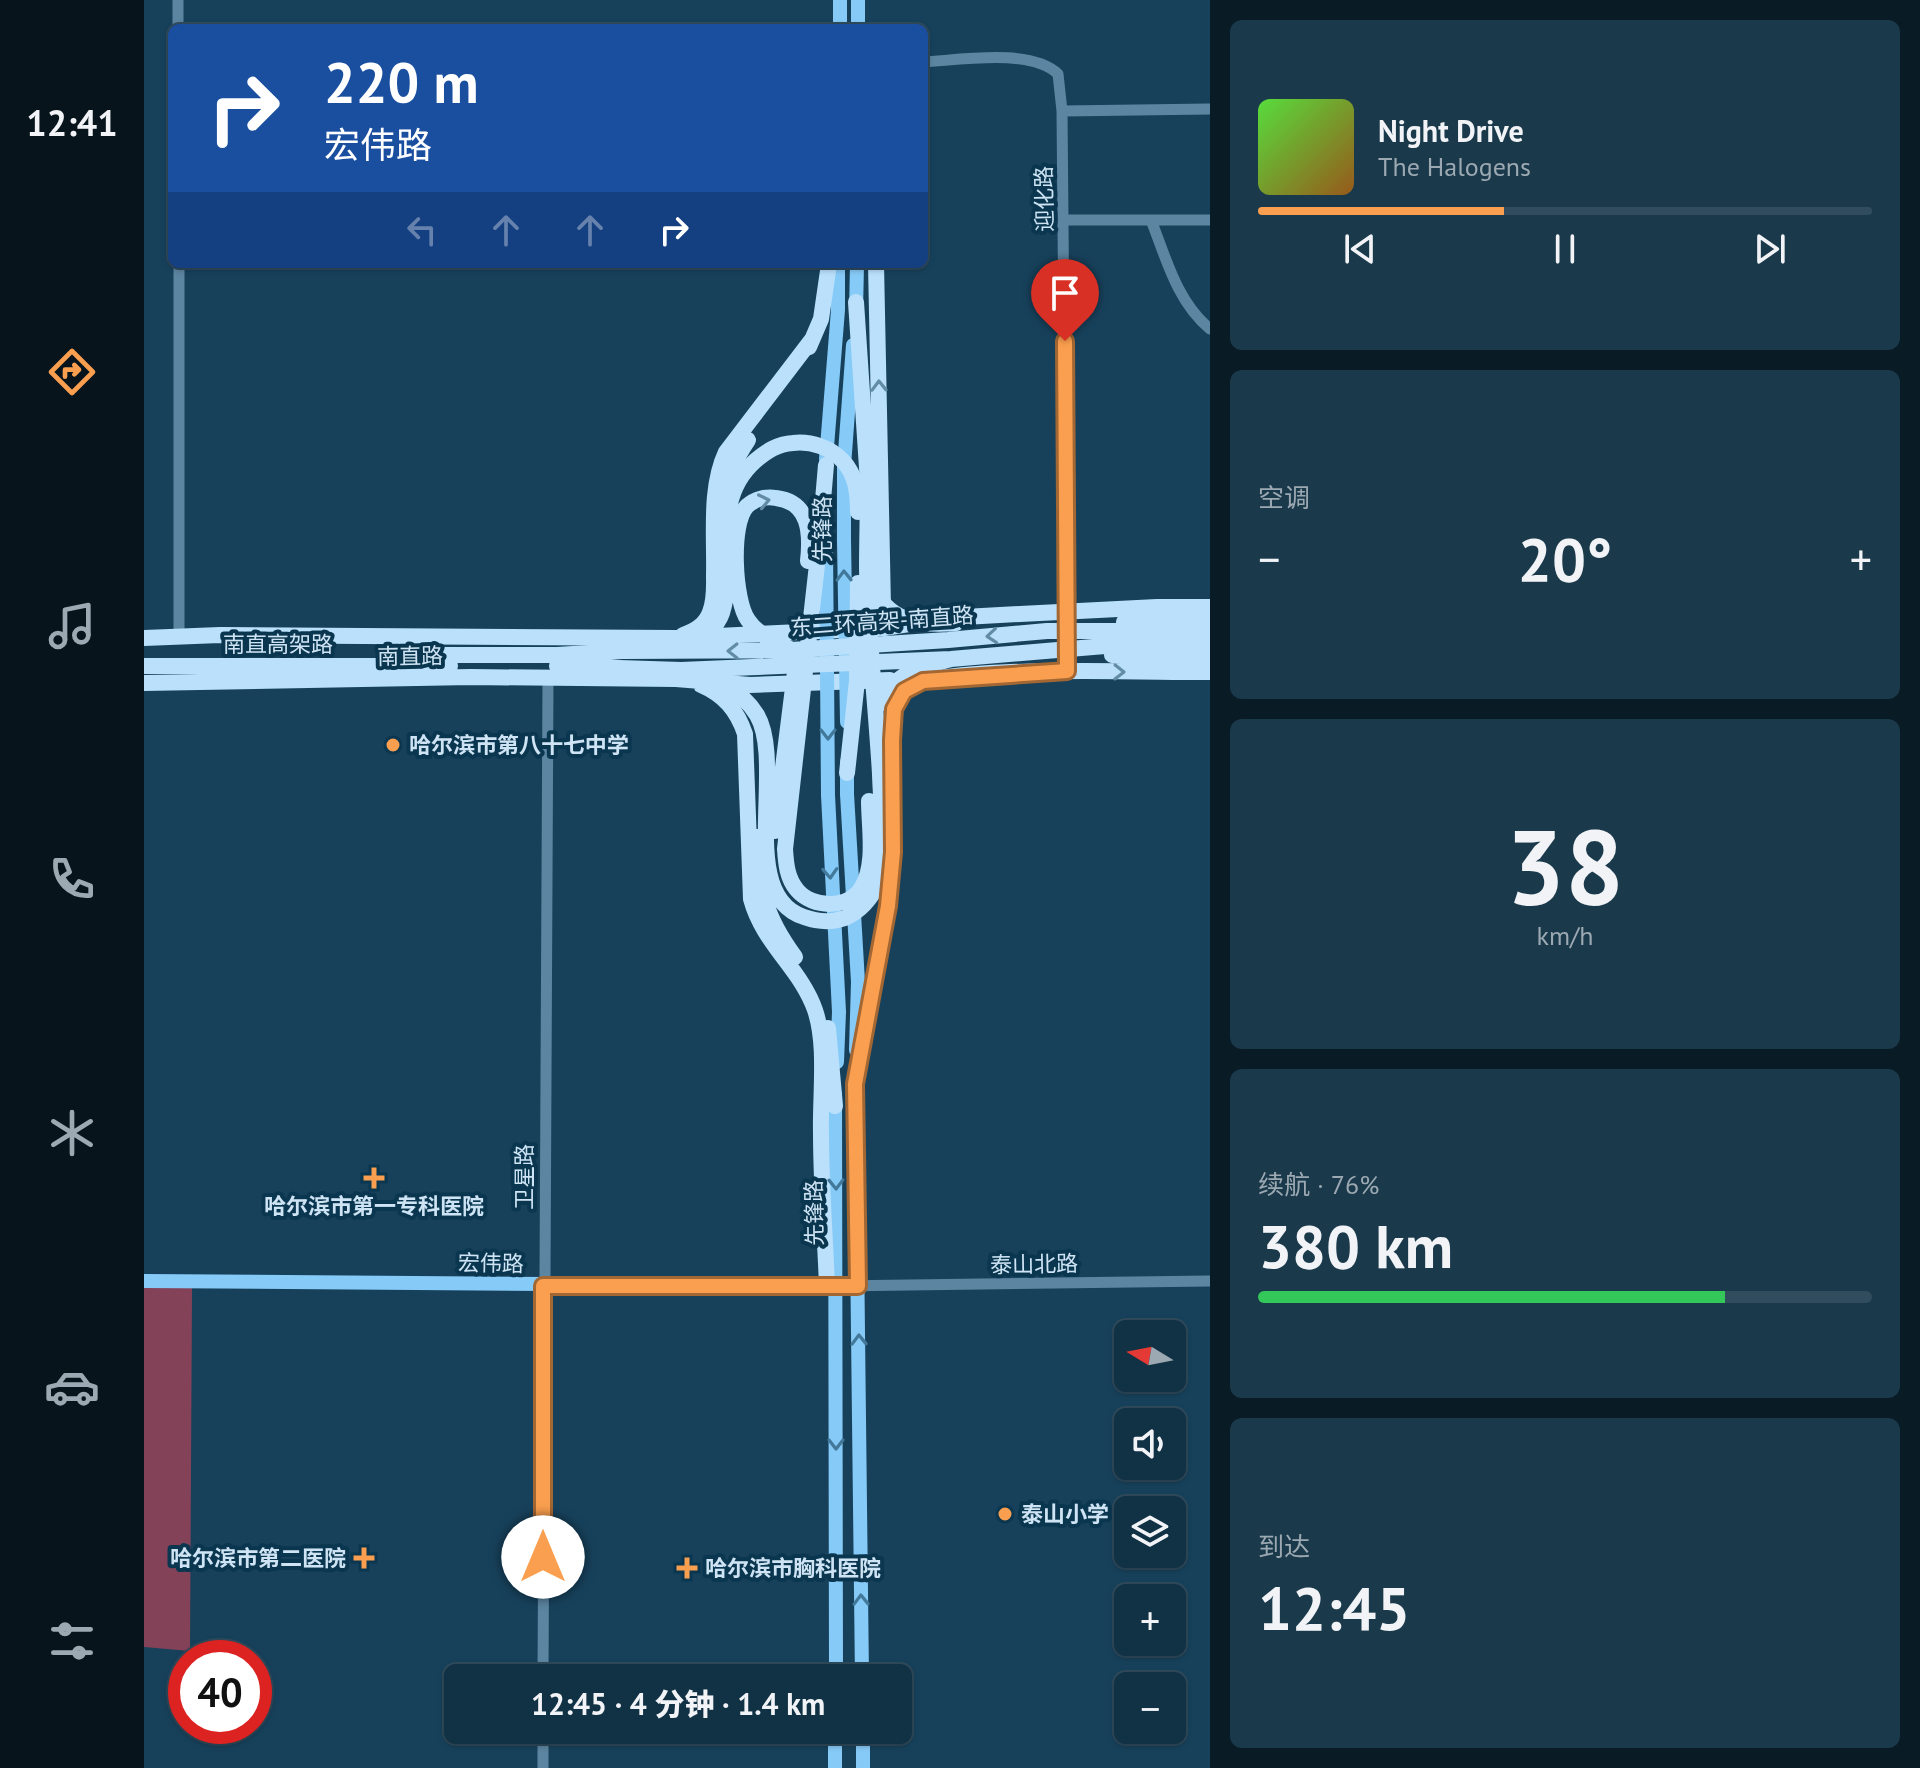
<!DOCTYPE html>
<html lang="zh">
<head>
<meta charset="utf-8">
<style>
  :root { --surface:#113144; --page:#1a394b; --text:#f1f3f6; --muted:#9ca9b2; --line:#304c5d; --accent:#fa9f4f }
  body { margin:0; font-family:"PT Sans","Noto Sans SC",sans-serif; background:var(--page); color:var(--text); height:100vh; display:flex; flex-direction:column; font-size:30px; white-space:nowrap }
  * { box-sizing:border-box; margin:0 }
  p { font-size:26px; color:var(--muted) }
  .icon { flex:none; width:44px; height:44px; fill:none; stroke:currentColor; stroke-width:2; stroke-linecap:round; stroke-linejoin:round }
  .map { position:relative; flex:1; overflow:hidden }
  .drawer { display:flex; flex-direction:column; gap:20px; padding:20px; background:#091b25; width:710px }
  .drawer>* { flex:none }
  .hud { position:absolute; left:24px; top:24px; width:760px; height:244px; border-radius:12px; box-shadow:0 2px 6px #0004,0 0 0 2px var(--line); background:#1a4fa0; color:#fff; overflow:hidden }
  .needle { width:52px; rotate:280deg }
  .controls { position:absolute; left:970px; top:1320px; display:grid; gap:16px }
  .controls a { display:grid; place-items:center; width:72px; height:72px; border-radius:12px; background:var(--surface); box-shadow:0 2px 6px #0004,0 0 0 2px var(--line); font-size:40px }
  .speed { position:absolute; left:24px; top:1640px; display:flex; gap:16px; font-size:40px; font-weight:700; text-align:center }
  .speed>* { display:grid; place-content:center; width:104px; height:104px; border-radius:50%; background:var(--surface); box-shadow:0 2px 6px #0004,0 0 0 2px var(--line); line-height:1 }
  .speed .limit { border:12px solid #d22; background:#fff; color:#111 }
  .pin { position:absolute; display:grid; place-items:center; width:68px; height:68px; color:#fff; margin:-82px -34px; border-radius:50% 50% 50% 0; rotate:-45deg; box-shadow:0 0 8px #0007 }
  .pin .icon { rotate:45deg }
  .me { position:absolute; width:88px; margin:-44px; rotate:0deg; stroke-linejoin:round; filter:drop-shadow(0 0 6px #0008) }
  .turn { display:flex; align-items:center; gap:28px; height:168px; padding:0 24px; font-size:36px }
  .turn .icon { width:104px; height:104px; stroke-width:2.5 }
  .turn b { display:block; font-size:56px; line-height:68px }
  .lanes { display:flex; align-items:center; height:76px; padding:0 24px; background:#0003; justify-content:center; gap:40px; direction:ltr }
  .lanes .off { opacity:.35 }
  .big { font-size:60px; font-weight:800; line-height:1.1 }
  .drawer .card { flex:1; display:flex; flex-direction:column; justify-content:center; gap:12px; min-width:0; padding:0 28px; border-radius:12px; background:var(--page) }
  .drawer .dial { align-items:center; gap:0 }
  .dial b { font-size:104px; line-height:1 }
  .song { display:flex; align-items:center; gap:24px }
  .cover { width:96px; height:96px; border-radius:12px; background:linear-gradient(135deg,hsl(110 70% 55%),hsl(30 70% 35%)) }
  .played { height:8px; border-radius:4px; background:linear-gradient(90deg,var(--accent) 40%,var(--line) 40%) }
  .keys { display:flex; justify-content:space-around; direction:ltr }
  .heat { display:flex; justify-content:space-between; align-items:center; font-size:44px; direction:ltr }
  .charge { height:12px; border-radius:6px; background:linear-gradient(90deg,#34c759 76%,var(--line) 0) }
  .trip { position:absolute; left:300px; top:1664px; width:468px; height:80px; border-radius:12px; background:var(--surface); box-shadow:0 2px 6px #0004,0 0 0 2px var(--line); font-weight:800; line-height:80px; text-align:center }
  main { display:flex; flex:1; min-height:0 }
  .tab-bar { display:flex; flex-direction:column; width:144px; justify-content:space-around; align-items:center; background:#07141b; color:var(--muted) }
  .tab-bar .icon { width:56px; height:56px }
  .tab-bar .active { color:var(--accent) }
  .tab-bar b { font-size:36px; color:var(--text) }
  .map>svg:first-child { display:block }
</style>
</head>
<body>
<main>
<nav class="tab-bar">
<b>12:41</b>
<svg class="icon active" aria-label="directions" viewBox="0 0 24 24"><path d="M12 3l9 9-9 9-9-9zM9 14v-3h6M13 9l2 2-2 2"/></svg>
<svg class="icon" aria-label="music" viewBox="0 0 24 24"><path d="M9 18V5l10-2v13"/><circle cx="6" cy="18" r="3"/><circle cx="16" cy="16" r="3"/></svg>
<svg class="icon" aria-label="phone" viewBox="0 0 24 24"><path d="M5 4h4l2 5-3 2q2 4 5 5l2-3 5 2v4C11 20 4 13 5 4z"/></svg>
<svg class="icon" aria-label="climate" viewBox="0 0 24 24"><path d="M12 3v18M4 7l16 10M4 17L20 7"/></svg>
<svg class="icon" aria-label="car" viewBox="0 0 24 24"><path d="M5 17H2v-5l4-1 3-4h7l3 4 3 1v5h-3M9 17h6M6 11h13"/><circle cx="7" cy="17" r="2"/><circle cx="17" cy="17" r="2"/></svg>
<svg class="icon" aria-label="filters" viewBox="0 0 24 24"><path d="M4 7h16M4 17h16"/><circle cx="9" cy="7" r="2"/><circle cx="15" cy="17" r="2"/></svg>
</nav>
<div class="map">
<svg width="1066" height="1768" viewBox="0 0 1066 1768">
  <rect width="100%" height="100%" fill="#17415b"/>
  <path fill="#844259" d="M0,1287L48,1288L46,1651L0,1647Z"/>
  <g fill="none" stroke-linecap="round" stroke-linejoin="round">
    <path stroke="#5c85a1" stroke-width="11" d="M34,0V28
      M780,62C816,60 887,48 914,74L918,111L1066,109
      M918,111L923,671
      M921,220H1066
      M1007,220C1022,258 1033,302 1066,329
      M35,264V638
      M693,1286L1066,1281
      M399,1678L404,677
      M399,1768V1730"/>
    <path stroke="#86caf7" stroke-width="14" d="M696,0V28
      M714,28V0
      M712,312L713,264
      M682,459L694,310V264
      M700,540V466L709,345
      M703,794L714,982L712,1050
      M684,795L695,1012L693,1062
      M711,1074L718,1678
      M691,1094L692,1678
      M0,1281L692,1286
      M719,1730V1768
      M691,1768V1730"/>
    <path stroke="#bae0fc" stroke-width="16" d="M732,264L739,607
      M712,302L724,483
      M665,347L677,319L685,264
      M582,495C584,474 592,458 604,440
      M675,547L682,465
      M539,635C551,631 562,624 566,612C571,600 570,587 570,575C571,535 565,488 582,452L669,338
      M0,638L76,635L532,638L740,628L802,618L876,614L1013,607H1066
      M290,655H413
      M0,666H306
      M0,683L327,677L532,679L606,685L746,680L760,691
      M557,685C580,695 593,710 601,734L607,899C619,944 657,969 671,1010C683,1045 676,1095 677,1133C677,1184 681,1235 683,1286
      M614,837C617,891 618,912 651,957
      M684,1028L691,1106
      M711,1084L744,906L749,852V723C750,710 752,697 762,689C795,663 1013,673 1066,672"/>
    <path stroke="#86caf7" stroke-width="14" d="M700,540L703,722
      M682,544L684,795
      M703,762V794"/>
    <path stroke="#bae0fc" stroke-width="16" d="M675,547L641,849C642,864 643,878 653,890C669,909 705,909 718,887C732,864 725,827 725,801
      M728,583C742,622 775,626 812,623
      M980,622L1022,617L1066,618
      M644,648C630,641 613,634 604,620C590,601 586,523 603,506C611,499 622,496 632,498C666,502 667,534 664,561
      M539,650C554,640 572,631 578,613C594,563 564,503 611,461C623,451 633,444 649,443C667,441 686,447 699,461C712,475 714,493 714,512
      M413,655L478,651L647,650L804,640L903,631H1066
      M968,655L1020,660H1066
      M413,666L537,670L807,659L961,646L1066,644
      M537,670C567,679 596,687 613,715C642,765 592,895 660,917C674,922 687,923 701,918C715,912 729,898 733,883C743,850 737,809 736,774C732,706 724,637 723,568C723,540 724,512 724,483
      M733,707C748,674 775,668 807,659
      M703,773L713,681L714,583
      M631,831L653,656
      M623,912L625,882"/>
  </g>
  <defs><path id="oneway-chevron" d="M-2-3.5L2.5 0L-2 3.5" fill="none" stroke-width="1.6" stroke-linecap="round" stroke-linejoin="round" transform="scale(2)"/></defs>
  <g stroke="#628ba6">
    <use href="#oneway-chevron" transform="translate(735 386) rotate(-91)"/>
    <use href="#oneway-chevron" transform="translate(620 501) rotate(-12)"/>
    <use href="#oneway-chevron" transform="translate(848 636) rotate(175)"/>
    <use href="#oneway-chevron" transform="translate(589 651) rotate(179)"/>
    <use href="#oneway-chevron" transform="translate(975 672) rotate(1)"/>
  </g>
  <g stroke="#42799b">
    <use href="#oneway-chevron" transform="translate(700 576) rotate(-91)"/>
    <use href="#oneway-chevron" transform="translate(684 734) rotate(90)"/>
    <use href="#oneway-chevron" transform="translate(686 873) rotate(87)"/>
    <use href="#oneway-chevron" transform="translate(692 1184) rotate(89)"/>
    <use href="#oneway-chevron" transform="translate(715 1340) rotate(-91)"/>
    <use href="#oneway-chevron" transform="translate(692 1444) rotate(90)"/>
    <use href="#oneway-chevron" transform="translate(717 1600) rotate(-91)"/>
  </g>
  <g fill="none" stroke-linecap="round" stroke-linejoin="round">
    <g stroke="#a26733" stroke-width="20">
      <path id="route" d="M399,1557V1286H714L711,1084L744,906L749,852L748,740L750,709L760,691L779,681L923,671L921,341"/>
    </g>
    <use href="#route" stroke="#fa9f4f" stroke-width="14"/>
  </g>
  <g fill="#fa9f4f" stroke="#0a364f" stroke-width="3">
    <circle cx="249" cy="745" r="8"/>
    <path d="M226 1166h8v8h8v8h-8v8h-8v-8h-8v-8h8z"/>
    <circle cx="861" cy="1514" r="8"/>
    <path d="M216 1546h8v8h8v8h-8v8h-8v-8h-8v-8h8z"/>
    <path d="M539 1556h8v8h8v8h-8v8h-8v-8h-8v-8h8z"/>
  </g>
  <g text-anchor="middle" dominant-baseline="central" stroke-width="8" stroke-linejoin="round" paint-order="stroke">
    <g font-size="22" fill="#cee4f4" stroke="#0a364f">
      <text transform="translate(900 199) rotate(-91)">迎化路</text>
      <text transform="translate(678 529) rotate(-90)">先锋路</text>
      <text transform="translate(738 621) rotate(-4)">东二环高架-南直路</text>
      <text x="134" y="644">南直高架路</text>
      <text transform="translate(266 656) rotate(-1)">南直路</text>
      <text transform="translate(380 1177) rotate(-90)">卫星路</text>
      <text transform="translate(670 1213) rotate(-91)">先锋路</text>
      <text transform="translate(347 1263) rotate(1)">宏伟路</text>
      <text transform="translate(890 1264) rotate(-1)">泰山北路</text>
    </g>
    <g font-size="22" font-weight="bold" fill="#cee4f4" stroke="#0a364f" text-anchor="start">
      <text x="265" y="745">哈尔滨市第八十七中学</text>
      <text x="230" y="1206" text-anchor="middle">哈尔滨市第一专科医院</text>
      <text x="877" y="1514">泰山小学</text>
      <text x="202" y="1558" text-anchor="end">哈尔滨市第二医院</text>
      <text x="561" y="1568">哈尔滨市胸科医院</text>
    </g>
  </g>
</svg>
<div class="controls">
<a><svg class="needle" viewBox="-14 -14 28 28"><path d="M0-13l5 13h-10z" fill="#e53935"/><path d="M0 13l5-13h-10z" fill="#9ca9b2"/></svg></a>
<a><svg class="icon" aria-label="sound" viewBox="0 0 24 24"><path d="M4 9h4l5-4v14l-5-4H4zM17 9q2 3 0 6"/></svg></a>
<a><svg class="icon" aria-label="layers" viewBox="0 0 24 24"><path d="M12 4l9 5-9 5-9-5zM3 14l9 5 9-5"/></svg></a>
<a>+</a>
<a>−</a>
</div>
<div class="speed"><div class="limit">40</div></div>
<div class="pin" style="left:921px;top:341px;background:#d93025"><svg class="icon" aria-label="arrive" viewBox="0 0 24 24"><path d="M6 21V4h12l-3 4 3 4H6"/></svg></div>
<svg class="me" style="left:399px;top:1557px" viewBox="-20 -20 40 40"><circle r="19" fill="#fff"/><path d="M0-13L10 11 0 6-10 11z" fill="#fa9f4f"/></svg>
<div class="trip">12:45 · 4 分钟 · 1.4 km</div>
<div class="hud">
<div class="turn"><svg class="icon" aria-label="right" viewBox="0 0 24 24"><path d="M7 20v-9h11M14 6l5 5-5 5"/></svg><div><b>220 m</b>宏伟路</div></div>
<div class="lanes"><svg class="icon off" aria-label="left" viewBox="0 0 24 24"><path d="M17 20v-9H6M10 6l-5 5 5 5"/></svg><svg class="icon off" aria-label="ahead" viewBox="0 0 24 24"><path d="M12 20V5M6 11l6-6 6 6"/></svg><svg class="icon off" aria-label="ahead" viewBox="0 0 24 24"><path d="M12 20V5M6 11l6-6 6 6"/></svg><svg class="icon" aria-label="right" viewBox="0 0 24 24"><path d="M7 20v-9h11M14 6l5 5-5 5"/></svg></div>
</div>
</div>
<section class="drawer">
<div class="card">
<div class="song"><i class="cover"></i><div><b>Night Drive</b><p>The Halogens</p></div></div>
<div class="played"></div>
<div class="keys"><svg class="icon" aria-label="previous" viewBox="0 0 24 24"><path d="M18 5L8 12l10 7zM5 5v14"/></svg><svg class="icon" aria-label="pause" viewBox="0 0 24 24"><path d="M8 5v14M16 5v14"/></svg><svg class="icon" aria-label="next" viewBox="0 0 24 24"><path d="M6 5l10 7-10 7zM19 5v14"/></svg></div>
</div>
<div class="card"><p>空调</p>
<div class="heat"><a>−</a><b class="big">20°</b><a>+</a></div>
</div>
<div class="card dial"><b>38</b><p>km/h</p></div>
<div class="card"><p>续航 · 76%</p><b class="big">380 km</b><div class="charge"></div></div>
<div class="card"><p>到达</p><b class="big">12:45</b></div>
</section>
</main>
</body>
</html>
